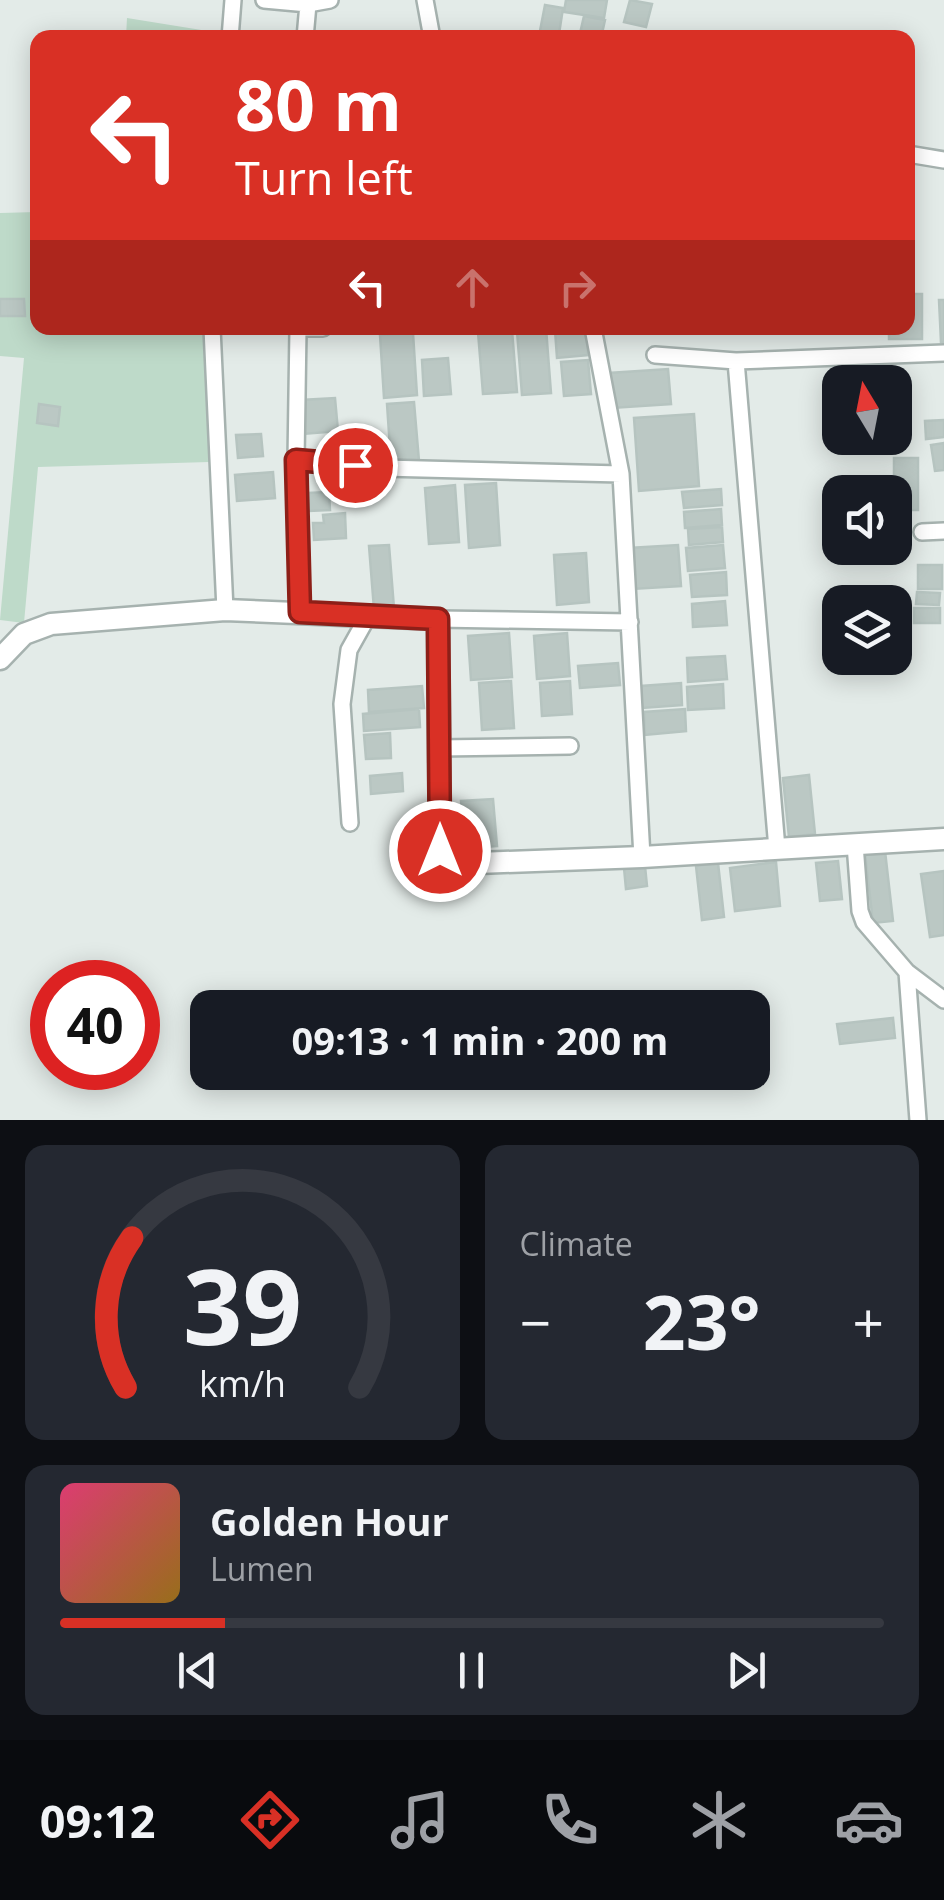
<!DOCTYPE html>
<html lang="en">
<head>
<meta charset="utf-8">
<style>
  :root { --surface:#171b24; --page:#242831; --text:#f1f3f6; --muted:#9ea1a6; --line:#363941; --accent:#d93025 }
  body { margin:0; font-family:"Open Sans",sans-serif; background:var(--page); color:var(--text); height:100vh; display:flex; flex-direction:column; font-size:38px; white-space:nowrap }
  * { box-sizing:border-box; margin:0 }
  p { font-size:32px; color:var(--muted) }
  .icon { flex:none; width:55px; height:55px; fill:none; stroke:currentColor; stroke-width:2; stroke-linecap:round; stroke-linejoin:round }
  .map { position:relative; height:1120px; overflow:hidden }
  .panel { display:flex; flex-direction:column; gap:25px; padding:25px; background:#0d0f14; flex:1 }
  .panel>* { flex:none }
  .top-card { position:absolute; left:30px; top:30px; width:885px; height:305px; border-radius:20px; box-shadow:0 5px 25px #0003; background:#d93025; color:#fff; overflow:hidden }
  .needle { width:65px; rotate:350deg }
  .buttons { position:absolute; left:822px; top:365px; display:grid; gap:20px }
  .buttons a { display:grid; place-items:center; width:90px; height:90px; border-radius:20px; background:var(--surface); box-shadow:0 5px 25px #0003; font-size:50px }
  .speed { position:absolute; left:30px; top:960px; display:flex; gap:20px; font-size:50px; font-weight:700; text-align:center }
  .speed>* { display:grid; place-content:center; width:130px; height:130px; border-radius:50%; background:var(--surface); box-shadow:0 5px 25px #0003; line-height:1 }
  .speed .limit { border:15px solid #d22; background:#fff; color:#111 }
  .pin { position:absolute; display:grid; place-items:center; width:85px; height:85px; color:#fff; margin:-42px; border:5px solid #fff; border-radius:50%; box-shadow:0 2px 10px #0007 }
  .me { position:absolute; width:110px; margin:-55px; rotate:0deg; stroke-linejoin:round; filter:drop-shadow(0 0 8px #0008) }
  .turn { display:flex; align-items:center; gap:35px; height:210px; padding:0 40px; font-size:45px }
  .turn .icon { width:130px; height:130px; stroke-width:2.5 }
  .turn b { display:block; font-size:70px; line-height:85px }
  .lanes { display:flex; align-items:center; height:95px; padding:0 40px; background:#0003; justify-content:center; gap:50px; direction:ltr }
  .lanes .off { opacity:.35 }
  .big { font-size:75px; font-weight:700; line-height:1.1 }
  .panel .card { flex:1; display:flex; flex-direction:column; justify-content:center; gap:15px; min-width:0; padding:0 35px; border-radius:20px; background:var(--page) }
  .panel .dial { align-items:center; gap:0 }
  .dial svg { height:260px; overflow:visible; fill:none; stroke:var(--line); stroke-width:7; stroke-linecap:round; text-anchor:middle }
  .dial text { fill:var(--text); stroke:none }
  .song { display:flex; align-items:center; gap:30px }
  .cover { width:120px; height:120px; border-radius:15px; background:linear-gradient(135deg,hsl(340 70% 55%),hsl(40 70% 35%)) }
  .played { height:10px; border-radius:5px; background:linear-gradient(90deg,var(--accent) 20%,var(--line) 20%) }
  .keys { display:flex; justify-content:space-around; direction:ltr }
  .heat { display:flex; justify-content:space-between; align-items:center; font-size:55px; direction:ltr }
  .panel .tiles { flex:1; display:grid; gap:25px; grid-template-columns:1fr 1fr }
  .card:last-child { grid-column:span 2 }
  .trip { position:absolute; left:190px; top:990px; width:580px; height:100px; border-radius:20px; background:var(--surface); box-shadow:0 5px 25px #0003; font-weight:700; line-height:100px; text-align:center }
  .dock { display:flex; height:160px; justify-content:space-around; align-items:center; background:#090b0e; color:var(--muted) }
  .dock .icon { width:70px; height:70px }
  .dock .on { color:var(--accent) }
  .dock b { font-size:45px; color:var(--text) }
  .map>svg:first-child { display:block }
</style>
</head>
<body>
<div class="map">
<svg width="944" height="1120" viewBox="0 0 944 1120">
  <rect width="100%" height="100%" fill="#e3ebe8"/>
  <path fill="#bedac9" d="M127,18L220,33V37H126Z
    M37,212L38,328H213L209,462L38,467L24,623L0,620L24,358L0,356V213Z"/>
  <path fill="#bbc8c4" stroke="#b6c4c0" stroke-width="2.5" d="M566,0H607L604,18L564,12Z
    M630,0L652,4L646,27L624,22Z
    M545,5L563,8L559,34L540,31Z
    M584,16L605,20L601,38H579Z
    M908,294H922V339H889V328H908Z
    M0,299H24L25,316H0Z
    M939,300H944V342H941Z
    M546,328L551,393L522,395L517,331Z
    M586,328L588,355L557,358L555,330Z
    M512,330L517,392L483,394L478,332Z
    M413,333L417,395L384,398L380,335Z
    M448,358L451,394L424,396L422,360Z
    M588,360L591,394L564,396L561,362Z
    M668,369L671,404L612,408L609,373Z
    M335,398L338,431L303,434L301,400Z
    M414,402L419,461L391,463L387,404Z
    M39,404L60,407L58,426L37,423Z
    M694,414L699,486L639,491L634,418Z
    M944,420V437L926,439L925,421Z
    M261,434L263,456L238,458L236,435Z
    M944,443V470L935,471L931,445Z
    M894,458H918V510H895V492H878V481H894Z
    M273,472L275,498L237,501L235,475Z
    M496,483L500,545L469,548L465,485Z
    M455,485L459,542L429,544L425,488Z
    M721,489L722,505L684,508L682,492Z
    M329,492L330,510L309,511L308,493Z
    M721,509L722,525L685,528L684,512Z
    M345,513L346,538L314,540L313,523H324L323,515Z
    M908,514L910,542L895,543V516Z
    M722,527L723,542L689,545L688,529Z
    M389,545L394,608L374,609L369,546Z
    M678,545L681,586L632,589L629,548Z
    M723,545L725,568L688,571L686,548Z
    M586,553L589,602L557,605L554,555Z
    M918,565H942V589H918Z
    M726,572L727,595L692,597L690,575Z
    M917,592L940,593L939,605L916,604Z
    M725,601L727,625L693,627L692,604Z
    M914,608H940V623H914Z
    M509,633L512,677L471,680L468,636Z
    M567,633L570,676L537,679L534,636Z
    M725,656L727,679L688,682L687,658Z
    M618,663L620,685L580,688L578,666Z
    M511,681L514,728L482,730L479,683Z
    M570,681L572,714L542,716L540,683Z
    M681,683L682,705L642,708L641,686Z
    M723,684L724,708L688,710L687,687Z
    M422,686L424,708L369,712L368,690Z
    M419,709L420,727L364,731L363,714Z
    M685,709L686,731L645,735L644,712Z
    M390,733L391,758L366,759L364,735Z
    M402,773L403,791L371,794L370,776Z
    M809,775L815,834L789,837L783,778Z
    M493,799L497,846L465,848L461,801Z
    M885,851L893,921L873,923L865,853Z
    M838,861L842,899L820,901L816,863Z
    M776,862L780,906L735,911L730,868Z
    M718,863L724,917L702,920L696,866Z
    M645,866L647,886L626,889L624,868Z
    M944,871V935L930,937L921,874Z
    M893,1018L895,1038L840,1044L837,1024Z"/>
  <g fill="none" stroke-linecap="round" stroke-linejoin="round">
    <g stroke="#a6b2af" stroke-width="20">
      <path id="minor" d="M264,0L308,4
        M425,0L432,38
        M230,38L233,0
        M305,38L308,4L330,0
        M908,154L944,160
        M212,328L225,610
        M298,328H323
        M593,328L621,474L642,857
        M298,329L296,460L384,468L621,474
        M655,355L736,361L944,353
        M736,361L777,849
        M296,460L300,612
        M922,532L944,531
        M438,619L630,622
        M439,748L570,746
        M350,823L342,704L349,650L368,616
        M855,844L860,911L864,922L907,972L944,1000
        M907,972L918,1120"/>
    </g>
    <g stroke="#a6b2af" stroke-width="25">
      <path id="tertiary" d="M0,659L24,634L51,624L225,610L438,619L440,851L452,864L642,857L944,839"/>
    </g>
    <use href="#minor" stroke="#fff" stroke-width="15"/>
    <use href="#tertiary" stroke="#fff" stroke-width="20"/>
  </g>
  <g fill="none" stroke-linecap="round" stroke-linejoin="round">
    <g stroke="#8d1f18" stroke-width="25">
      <path id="route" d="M355,465L296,460L300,612L438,619L440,851"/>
    </g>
    <use href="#route" stroke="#d93025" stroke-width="18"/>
  </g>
</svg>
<div class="buttons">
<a><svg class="needle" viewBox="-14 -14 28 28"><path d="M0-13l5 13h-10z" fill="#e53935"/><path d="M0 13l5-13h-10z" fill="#9ea1a6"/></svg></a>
<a><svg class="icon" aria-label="sound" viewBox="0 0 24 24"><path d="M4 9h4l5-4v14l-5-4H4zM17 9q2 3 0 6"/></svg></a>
<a><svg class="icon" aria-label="layers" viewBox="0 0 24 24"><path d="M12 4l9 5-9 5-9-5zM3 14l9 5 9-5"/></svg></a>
</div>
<div class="speed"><div class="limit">40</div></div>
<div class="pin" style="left:355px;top:465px;background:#d93025"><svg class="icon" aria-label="arrive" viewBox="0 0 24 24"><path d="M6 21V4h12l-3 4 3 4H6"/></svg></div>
<svg class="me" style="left:440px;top:851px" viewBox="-20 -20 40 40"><circle r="17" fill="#d93025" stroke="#fff" stroke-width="3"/><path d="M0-11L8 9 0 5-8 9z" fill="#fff"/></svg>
<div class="trip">09:13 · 1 min · 200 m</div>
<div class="top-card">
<div class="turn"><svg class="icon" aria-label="left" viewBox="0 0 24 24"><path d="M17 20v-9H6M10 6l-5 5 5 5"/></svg><div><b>80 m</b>Turn left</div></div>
<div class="lanes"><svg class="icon" aria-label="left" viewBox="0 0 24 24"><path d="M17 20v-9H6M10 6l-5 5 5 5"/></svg><svg class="icon off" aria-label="ahead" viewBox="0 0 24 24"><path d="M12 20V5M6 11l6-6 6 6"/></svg><svg class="icon off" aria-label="right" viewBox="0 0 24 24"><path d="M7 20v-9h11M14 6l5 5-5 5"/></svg></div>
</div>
</div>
<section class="panel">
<div class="tiles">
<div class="card dial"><svg viewBox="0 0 100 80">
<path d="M14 69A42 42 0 1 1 86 69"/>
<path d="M14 69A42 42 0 0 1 16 23" stroke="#d93025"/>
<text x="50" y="56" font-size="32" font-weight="700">39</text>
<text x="50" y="72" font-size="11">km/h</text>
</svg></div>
<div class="card"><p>Climate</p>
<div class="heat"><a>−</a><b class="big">23°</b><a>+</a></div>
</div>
<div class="card">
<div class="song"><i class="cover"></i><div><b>Golden Hour</b><p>Lumen</p></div></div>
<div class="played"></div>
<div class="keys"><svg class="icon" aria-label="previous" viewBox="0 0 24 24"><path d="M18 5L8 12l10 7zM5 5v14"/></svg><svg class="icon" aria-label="pause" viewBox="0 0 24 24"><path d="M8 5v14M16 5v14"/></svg><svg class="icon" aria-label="next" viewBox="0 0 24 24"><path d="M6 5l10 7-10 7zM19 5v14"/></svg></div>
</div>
</div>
</section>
<nav class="dock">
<b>09:12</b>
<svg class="icon on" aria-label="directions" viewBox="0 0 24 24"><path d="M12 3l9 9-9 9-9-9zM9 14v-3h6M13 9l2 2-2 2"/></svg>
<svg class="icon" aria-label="music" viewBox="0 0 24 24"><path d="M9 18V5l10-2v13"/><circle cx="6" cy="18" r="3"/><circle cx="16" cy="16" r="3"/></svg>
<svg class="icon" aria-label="phone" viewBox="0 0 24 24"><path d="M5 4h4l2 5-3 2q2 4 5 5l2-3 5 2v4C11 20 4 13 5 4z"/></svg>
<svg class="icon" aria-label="climate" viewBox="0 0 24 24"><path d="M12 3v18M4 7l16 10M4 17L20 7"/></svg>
<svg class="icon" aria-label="car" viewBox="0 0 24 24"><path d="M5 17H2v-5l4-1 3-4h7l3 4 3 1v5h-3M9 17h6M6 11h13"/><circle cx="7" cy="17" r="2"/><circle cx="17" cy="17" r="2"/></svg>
</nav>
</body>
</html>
